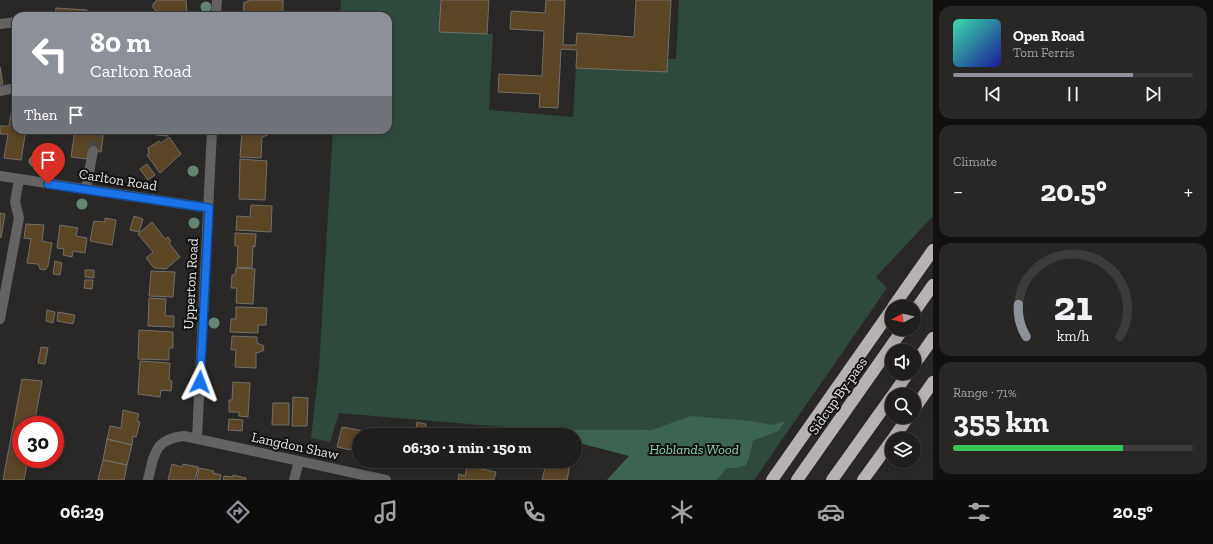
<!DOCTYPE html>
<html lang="en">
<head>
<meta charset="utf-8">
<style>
  :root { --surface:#201e1c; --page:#282725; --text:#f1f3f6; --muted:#a2a2a3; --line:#3d3c3b; --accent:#8c9099 }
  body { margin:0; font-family:"Zilla Slab",serif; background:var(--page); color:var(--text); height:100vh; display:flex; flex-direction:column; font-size:15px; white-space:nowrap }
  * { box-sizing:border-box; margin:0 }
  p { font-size:13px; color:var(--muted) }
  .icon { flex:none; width:22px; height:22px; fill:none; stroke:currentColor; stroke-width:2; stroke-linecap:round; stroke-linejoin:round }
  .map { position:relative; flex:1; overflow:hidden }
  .panel { display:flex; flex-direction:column; gap:6px; padding:6px; background:#12100f; width:280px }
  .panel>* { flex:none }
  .hud { position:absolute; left:12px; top:12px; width:380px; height:122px; border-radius:12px; box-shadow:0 2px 10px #0003,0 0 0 1px var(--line); background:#8c9099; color:#fff; overflow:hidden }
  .needle { width:26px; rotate:263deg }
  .tools { position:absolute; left:885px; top:300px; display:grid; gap:8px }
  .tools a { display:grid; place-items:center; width:36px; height:36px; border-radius:50%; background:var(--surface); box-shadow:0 2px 10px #0003,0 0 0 1px var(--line); font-size:20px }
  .speed { position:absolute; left:12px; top:416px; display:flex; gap:8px; font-size:20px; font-weight:700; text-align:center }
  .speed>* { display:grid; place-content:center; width:52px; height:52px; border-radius:50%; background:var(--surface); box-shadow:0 2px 10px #0003,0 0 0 1px var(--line); line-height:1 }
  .speed .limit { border:6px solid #d22; background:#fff; color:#111 }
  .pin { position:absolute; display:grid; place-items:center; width:34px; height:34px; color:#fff; margin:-41px -17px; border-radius:50% 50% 50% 0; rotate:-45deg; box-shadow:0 0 4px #0007 }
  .pin .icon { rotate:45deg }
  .me { position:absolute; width:44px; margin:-22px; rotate:3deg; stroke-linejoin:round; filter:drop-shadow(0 0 3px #0008) }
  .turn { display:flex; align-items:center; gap:14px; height:84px; padding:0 12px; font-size:18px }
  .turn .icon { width:52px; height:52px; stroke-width:2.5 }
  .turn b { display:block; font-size:28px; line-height:34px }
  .then { display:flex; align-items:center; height:38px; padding:0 12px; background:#0003; gap:8px; font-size:15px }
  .big { font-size:30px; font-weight:700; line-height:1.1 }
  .panel .card { flex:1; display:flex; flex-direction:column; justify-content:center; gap:6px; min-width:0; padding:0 14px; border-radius:12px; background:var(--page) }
  .panel .dial { align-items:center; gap:0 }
  .dial svg { height:104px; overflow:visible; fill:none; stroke:var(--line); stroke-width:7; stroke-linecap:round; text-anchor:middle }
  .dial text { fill:var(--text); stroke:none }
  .song { display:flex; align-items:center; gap:12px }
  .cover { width:48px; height:48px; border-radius:6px; background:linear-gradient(135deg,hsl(160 70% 55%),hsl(240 70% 35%)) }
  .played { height:4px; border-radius:2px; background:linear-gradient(90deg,var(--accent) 75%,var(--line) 75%) }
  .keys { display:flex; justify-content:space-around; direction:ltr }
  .heat { display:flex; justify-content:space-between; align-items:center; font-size:22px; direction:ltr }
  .charge { height:6px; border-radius:3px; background:linear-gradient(90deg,#34c759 71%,var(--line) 0) }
  .trip { position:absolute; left:352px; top:428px; width:230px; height:40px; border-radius:20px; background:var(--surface); box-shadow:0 2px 10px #0003,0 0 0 1px var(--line); font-weight:700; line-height:40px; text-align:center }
  .tab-bar { display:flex; height:64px; justify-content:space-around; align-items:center; background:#0d0c0b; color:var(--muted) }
  .tab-bar .icon { width:28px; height:28px }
  .tab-bar .current { color:var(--accent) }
  .tab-bar b { font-size:18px; color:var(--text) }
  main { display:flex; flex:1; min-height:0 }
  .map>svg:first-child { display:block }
</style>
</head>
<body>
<main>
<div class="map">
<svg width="933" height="480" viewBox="0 0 933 480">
  <rect width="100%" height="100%" fill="#2a2826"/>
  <path fill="#2f4a3c" d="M341,0H441L439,32L493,34L489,110L573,117L576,68L667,72L668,59H676L679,0H933V216L876,277L887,288L754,480H717L727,468H737L751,452L753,441L779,431L781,426L652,430L528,429L339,413L330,442L311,438L319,368L333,130H388V16H340Z"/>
  <path fill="#3d6450" d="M691,416L750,421L773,425L785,421L779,431L753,441L751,452L746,465L737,468H727L717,480H607L629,456L575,442V435H551L528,429L652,430Z"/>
  <path fill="#5a4525" stroke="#716f6c" d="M157,0H186L187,13L156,11L153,8V4Z
    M248,0H283V16H243L244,2H248Z
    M441,0H489L487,34L439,32Z
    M546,0H565L563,45H576L577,33L634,37L636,0H671L667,72L576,68L577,50L561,49L558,108L539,107L540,94L498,92L499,74L542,76L544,31L510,29L511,11L545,13Z
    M56,8L87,10V16H55Z
    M0,67L3,84L0,85Z
    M14,95H16V130H26L21,160L4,158L8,134H0V126H9Z
    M75,130H104L101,152L89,150L87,159L71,157Z
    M168,130V136L156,135V131H152L182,130V131Z
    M242,130H268V135L262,137L261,158L240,157Z
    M169,137L181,154L160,173L147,155L149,154L148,148L159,141L161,143Z
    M240,159L267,161L265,200L239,199Z
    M147,164L155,175L148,180L140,169Z
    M251,205L272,206L271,232L236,230L237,216L250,217Z
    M0,213L5,214L1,238L0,237Z
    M134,216L143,219L139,232L130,230Z
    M105,218L116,220L112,245L90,241L94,221L105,222Z
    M152,222L165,239L168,237L171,241L169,243L180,257L166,269L154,268L146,258L153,252L138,234Z
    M26,224L44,225L42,241L52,243L48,266L45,270L40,269L38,264L27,263L31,239L24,238Z
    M60,225L78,228L76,236L87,238L85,253L73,251L72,257L63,255L64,249L57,248Z
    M235,233L256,234L255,247L253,246L252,268L237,267L238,246H235Z
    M55,261L62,263L60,275L53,274Z
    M236,268L255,269L253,304L236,303L237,288H231L232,275H235Z
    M85,270H94V278L85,277Z
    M151,271L175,272L173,297L149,296Z
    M85,280H93L92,289L84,288Z
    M149,298L166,299L165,316H174V327L148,326Z
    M236,307L267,308L266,325H258V333L230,332L231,319H236Z
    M47,310L55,312L53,323L46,321Z
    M58,312L75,315L73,324L57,321Z
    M139,330L173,332V348H169V360L138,359Z
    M232,336L257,337V343L264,346L263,351L256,353V368L235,367L236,350H231Z
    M41,347L48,348L45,364L38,363Z
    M140,361L170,363L169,380L172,381L171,391L161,390L160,397L138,394Z
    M22,379L42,381L34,425H21V459H28L24,480H3Z
    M233,382L250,383L248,417L239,416V412H229V400H232Z
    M293,397L308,398L307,426H292Z
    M273,403H289V425H272Z
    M123,410L139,414L137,421L140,422L136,437L133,436L132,445L107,439L110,426L121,428Z
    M229,419L243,420L242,431L228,430Z
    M417,422L426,424L424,435H415Z
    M342,427L364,431L363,435H359V449L351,448L350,450L337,447Z
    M107,439L132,445L127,465L103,460Z
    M103,460L127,465L124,480H98Z
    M411,461H433L432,466Z
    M473,461H495L494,467L472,462Z
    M549,461H566L565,464L570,465L567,480H542L545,468L548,469Z
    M172,464L182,467L183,464L198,467L195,480H168Z
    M467,466L496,472L494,480H458L459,474L465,476Z
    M199,468L214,471L213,473L221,475L220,480H197Z
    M233,475L246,478V480H223L224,476L233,477Z"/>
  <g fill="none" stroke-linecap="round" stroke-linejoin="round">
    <path stroke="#464543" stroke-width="10" stroke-dasharray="10 5" stroke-linecap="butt" d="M93,151L97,130"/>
    <path stroke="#646262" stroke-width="10" d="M216,16L217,0
      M0,24L16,22
      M0,91L16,88
      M0,176L209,208
      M86,189L93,151
      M0,319L19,218L15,202L19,179
      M197,438L212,130
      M148,480C154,455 154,439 184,436L386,480
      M294,480L299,461"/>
    <path stroke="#b6b2b2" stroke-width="12" d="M893,307L933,250
      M914,312L933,285
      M914,365L933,338
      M893,395L908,373
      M914,409L933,382
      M893,439L908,417
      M772,480L892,309
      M797,480L903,329
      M832,480L892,396
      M863,480L892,440"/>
  </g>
  <g fill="#628672">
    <circle cx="206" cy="7" r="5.5"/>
    <circle cx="34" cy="161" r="5.5"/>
    <circle cx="55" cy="169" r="5.5"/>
    <circle cx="193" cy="171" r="5.5"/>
    <circle cx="82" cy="204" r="5.5"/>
    <circle cx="194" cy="223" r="5.5"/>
    <circle cx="214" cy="323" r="5.5"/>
  </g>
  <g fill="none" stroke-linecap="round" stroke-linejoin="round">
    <g stroke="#114b97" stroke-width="10">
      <path id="route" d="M48,184L209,208L200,382"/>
    </g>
    <use href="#route" stroke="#1a73e8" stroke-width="7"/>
  </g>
  <g text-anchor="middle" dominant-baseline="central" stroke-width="4" stroke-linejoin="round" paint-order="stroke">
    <g font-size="14" fill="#e8e7e5" stroke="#121110">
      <text transform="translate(118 180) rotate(9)">Carlton Road</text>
      <text transform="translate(191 284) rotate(-87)">Upperton Road</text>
      <text transform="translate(838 396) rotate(-55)">Sidcup By-pass</text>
      <text transform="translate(295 446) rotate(12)">Langdon Shaw</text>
    </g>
    <g font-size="14" font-style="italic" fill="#8fd3b0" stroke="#121110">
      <text x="694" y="449">Hoblands Wood</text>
    </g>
  </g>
</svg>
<div class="tools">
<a><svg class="needle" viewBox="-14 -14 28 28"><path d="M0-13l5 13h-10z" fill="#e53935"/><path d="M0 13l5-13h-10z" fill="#a2a2a3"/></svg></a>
<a><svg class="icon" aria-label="sound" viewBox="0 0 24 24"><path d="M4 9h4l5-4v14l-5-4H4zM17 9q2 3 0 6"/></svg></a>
<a><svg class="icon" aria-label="search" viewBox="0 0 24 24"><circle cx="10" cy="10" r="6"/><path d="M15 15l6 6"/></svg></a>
<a><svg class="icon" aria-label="layers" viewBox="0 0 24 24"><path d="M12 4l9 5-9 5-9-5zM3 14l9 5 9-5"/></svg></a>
</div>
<div class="speed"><div class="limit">30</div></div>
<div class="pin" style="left:48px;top:184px;background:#d93025"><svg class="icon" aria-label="arrive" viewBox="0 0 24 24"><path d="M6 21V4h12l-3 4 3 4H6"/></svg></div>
<svg class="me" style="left:200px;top:382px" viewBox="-20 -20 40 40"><path d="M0-17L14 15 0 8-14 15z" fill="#1a73e8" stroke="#fff" stroke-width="4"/></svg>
<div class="trip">06:30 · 1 min · 150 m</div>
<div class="hud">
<div class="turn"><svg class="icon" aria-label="left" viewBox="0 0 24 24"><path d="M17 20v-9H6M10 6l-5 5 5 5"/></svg><div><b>80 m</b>Carlton Road</div></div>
<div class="then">Then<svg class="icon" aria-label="arrive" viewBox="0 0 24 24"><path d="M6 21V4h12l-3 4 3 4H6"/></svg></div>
</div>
</div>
<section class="panel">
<div class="card">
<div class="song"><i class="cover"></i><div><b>Open Road</b><p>Tom Ferris</p></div></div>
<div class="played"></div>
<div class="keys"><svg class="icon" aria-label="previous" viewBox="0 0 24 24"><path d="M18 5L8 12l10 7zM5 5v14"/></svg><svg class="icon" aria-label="pause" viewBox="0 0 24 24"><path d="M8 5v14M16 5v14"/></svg><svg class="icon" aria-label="next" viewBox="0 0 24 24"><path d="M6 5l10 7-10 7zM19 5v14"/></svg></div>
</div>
<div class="card"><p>Climate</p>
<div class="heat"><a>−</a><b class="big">20.5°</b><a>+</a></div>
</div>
<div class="card dial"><svg viewBox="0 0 100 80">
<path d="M14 69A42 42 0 1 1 86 69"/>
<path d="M14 69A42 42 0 0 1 8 44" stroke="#8c9099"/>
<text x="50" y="56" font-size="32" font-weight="700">21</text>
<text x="50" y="72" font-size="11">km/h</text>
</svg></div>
<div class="card"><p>Range · 71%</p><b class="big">355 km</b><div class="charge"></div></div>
</section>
</main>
<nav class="tab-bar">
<b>06:29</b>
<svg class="icon current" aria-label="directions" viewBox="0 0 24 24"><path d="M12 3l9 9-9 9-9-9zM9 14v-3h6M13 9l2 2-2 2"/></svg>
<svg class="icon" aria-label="music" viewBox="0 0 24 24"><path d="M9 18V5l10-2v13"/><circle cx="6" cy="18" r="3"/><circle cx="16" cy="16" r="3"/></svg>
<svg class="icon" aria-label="phone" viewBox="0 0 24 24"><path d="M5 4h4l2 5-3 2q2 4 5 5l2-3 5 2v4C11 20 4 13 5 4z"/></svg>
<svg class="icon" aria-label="climate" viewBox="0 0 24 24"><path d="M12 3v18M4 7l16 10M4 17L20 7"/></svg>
<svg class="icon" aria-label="car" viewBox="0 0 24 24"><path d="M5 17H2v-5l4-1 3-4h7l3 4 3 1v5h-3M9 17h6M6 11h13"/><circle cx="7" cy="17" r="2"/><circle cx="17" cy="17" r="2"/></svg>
<svg class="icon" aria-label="filters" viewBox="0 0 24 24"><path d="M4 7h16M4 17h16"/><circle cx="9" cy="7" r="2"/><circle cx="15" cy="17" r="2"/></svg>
<b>20.5°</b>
</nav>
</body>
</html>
